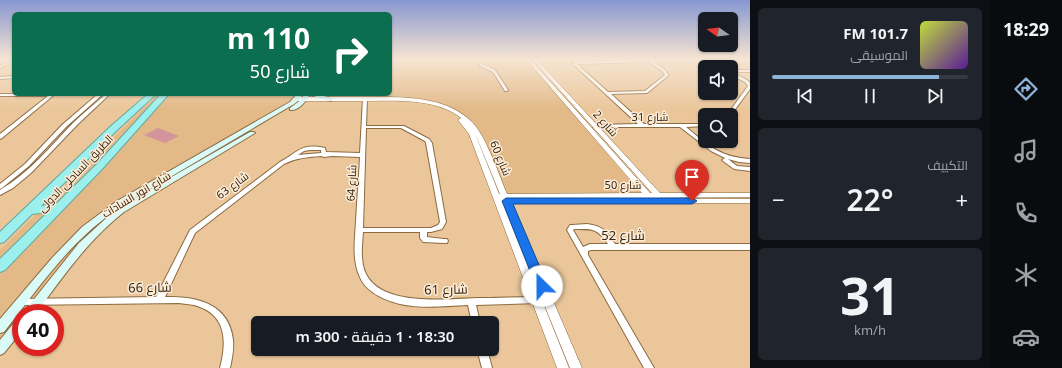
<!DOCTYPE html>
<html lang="ar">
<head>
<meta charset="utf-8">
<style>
  :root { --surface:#171b24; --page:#20242c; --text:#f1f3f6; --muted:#9ea1a6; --line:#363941; --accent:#8db3d8 }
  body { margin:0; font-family:"Noto Sans",Cairo,sans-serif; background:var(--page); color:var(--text); direction:rtl; height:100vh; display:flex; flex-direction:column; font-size:15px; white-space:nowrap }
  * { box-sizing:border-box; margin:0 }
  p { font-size:13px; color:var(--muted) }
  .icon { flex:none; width:22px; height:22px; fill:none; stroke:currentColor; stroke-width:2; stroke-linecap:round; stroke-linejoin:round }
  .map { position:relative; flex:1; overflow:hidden; direction:ltr }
  .side { display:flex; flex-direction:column; gap:8px; padding:8px; background:#0d0f14; width:240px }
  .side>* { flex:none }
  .guide { position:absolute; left:12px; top:12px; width:380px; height:84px; border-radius:6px; box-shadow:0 1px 3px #0004; direction:rtl; background:#0b6e4f; color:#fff; overflow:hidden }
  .needle { width:26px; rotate:284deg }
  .buttons { position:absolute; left:698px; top:12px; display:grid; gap:8px }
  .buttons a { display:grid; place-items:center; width:40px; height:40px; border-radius:6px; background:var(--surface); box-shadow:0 1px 3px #0004; font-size:20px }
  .speed { position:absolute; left:12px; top:304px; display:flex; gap:8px; font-size:20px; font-weight:700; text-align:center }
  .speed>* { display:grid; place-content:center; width:52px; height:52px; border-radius:50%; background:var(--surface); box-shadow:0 1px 3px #0004; line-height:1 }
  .speed .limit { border:6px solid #d22; background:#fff; color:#111 }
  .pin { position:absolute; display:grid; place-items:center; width:34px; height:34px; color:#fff; margin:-41px -17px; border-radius:50% 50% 50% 0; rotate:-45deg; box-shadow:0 0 4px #0007 }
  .pin .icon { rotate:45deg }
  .me { position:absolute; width:44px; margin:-22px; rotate:337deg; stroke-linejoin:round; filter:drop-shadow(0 0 3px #0008) }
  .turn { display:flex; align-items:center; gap:14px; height:84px; padding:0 16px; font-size:18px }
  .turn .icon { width:52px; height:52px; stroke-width:2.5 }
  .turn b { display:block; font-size:28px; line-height:34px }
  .big { font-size:30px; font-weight:600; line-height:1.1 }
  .side .tile { flex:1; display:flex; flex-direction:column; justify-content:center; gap:6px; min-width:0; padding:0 14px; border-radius:6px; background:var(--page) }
  .side .dial { align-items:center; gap:0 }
  .dial b { font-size:52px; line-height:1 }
  .song { display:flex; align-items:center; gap:12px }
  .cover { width:48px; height:48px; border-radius:6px; background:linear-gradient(135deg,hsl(70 70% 55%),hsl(270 70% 35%)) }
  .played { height:4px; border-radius:2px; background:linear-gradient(90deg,var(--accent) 85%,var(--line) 85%) }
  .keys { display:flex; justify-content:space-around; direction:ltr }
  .heat { display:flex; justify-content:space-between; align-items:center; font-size:22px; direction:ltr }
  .trip { position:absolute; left:251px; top:316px; width:248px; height:40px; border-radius:6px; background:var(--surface); box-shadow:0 1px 3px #0004; font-weight:600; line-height:40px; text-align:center; direction:rtl }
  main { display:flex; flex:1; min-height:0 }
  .dock { display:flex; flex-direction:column; width:72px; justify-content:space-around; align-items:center; background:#090b0e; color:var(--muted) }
  .dock .icon { width:28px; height:28px }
  .dock .on { color:var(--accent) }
  .dock b { font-size:18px; color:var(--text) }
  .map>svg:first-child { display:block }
</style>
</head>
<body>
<main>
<nav class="dock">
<b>18:29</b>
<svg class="icon on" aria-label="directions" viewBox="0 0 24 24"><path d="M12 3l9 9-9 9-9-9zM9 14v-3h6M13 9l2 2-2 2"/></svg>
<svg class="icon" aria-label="music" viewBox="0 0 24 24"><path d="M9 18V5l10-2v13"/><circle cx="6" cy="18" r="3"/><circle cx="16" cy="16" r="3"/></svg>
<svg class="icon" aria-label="phone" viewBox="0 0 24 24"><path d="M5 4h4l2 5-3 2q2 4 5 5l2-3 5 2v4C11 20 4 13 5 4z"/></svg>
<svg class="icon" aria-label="climate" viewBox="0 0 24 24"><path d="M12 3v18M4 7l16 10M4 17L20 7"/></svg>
<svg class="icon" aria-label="car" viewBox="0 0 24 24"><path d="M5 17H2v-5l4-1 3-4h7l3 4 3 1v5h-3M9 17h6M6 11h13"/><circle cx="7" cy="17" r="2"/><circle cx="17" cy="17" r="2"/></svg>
</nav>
<section class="side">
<div class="tile">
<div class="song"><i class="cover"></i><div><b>101.7 FM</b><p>الموسيقى</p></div></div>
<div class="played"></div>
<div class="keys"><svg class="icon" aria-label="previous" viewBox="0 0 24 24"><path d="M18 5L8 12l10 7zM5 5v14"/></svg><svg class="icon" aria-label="pause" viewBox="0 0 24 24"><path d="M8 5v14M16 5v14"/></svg><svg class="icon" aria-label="next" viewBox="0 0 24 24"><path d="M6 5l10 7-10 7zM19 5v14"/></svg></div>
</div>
<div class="tile"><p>التكييف</p>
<div class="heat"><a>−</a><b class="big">22°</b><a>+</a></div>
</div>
<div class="tile dial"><b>31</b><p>km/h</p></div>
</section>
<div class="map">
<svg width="750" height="368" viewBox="0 0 750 368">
  <rect width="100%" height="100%" fill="#eac69a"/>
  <path fill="#e2b987" d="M390,59H531L655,198H502L474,133L466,122L451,112L428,104L400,100H301L279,114L118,208L87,232L0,340V250L158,94H390Z"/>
  <path fill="#d4949b" d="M158,128L179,136L165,143L144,135Z"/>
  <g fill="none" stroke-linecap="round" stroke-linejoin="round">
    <g stroke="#8b6b41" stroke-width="2">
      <path id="minor" d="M14,59V61L0,68V66Z
        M704,59H708L722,67H717L707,61L654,62L665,70L669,75L647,93L611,94L644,124H705V126L686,127C708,145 719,157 750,159V163L739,162L728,159L737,166L750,167V171L734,169L723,161L722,160L725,158L711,151L680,127H593V125H595L638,124L573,64V62L575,61ZM649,62L663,72L665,75L645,91L608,92L577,64Z
        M480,64H482L495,70L508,90L507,91H505L493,72L480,66Z
        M731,70H750V72H732L747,80L750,83V89L731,115H727L748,86L745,82L731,75Z
        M14,76V78L0,79V77Z
        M0,94H55L2,138L0,139V134L48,96H0Z
        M98,94H103L66,127L29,166L2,188L0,189V184L25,164L62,125Z
        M106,94H110L78,124L31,173L13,188L0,195V190C29,173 50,147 73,123C83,113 95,104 106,94Z
        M363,98L367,99L366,126H404L429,139L432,143L446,222L442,229L431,232H427V237L444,239H447L448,241L447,243H444L423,242L420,238V232H363C362,246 360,262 366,274C382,307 447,299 477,298C497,298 518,297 538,297L541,298L542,300L541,302L538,303L476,305L480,323H472L468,305C446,306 422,309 400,304C384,300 365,292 359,275C352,258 355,239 356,221C357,200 359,178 360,157L332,156L324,157L321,156C308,157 296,158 284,164L195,233L165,297C196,296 229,303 233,340C234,349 232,359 230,368H220C227,341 227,314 194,305C189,304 184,304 179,303L21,305L18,304L17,302L18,300L21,299L156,297L190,230L280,162C299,152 300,143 325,148L326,152L360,153ZM366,128H401L425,141L426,143L440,222L438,225L431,228H363ZM310,150H321V153L298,155L304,151Z
        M587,224C603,226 607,232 615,244H750V250H591L588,251V255L654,368H644L567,230L570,225H572ZM574,229C593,229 597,228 608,244H590L583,247L573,230Z
        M477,349H487L492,368H482Z"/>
    </g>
    <g stroke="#8b6b41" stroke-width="1">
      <path id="tertiary" d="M526,59H530L650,193H652L532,59H536L660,193H750V197L652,198L651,199H750V203H511L582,368H570L503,203L569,368H557L469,134L458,120L461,118C436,97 390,101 359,101C338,101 318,101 297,101L294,99L297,97C318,97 340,97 361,97C398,97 444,94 472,122C486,136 499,175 507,194L642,193ZM476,136L477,138L500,194H499ZM509,198H646L647,199H509Z"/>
    </g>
    <g stroke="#8b6b41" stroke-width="2">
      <path id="secondary" d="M297,94H303L299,100L294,104L121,206L250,132H254L255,133L124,212C88,240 63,277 36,313H23L79,243L112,213C68,244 37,290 4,332L0,333V319L52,258L82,227L117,201L290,102Z
        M304,94H310C306,101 299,111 290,110V108L301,100Z
        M310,94H318L334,99L331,101L318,98Z
        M21,318V332L4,353L0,355V340L17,319Z"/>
    </g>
    <g stroke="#66a79e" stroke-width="2">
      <path id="trunk" d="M148,94H156L116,131L41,206L48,205L53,207L97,164L161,94H169L103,168L5,270L0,272V259L48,212L32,214L4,242L0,243V232L110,127Z"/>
    </g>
    <use href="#minor" fill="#fff" fill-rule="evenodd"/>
    <use href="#tertiary" fill="#fff" fill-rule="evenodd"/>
    <use href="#secondary" fill="#dafaf8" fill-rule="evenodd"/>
    <use href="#trunk" fill="#9bf0ee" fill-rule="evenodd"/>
  </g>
  <linearGradient id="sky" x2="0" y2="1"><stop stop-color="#8697d0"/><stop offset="0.54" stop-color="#f6e5d2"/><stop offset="1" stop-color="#f6e5d2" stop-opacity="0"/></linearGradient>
  <rect width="750" height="110" fill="url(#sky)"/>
  <path fill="#1a73e8" stroke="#114b97" d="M506,198H692L697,201L692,204H513L548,286L546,289L542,291L538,289L536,286L502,201Z"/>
  <g text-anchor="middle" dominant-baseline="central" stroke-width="3" stroke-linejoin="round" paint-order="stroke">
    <g font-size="11" fill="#332514" stroke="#fdebd5">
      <text x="650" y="116">شارع 31</text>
      <text transform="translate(606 123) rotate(48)">شارع 2</text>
      <text transform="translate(501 158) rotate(67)">شارع 60</text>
      <text transform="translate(75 173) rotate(-46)">الطريق الساحلى الدولى</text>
      <text transform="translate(351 183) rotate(-87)">شارع 64</text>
      <text x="623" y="184">شارع 50</text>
      <text transform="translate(232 185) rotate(-37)">شارع 63</text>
      <text transform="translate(136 194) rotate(-31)">شارع انور السادات</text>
    </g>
    <g font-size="13" fill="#332514" stroke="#fdebd5">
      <text x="623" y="235">شارع 52</text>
      <text transform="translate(150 287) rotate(-1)">شارع 66</text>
      <text transform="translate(446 289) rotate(-1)">شارع 61</text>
    </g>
  </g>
</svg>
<div class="buttons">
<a><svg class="needle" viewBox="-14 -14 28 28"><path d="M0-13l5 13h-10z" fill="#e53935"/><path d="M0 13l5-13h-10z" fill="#9ea1a6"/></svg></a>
<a><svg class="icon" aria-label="sound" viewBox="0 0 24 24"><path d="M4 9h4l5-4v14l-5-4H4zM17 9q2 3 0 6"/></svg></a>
<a><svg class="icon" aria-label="search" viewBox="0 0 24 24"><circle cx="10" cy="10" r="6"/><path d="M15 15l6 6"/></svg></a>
</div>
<div class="speed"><div class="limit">40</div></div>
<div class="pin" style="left:692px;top:201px;background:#d93025"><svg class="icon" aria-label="arrive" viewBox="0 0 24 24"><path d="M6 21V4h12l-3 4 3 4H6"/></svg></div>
<svg class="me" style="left:542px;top:286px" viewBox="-20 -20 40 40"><circle r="19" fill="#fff"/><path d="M0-13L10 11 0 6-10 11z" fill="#1a73e8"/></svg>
<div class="trip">18:30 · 1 دقيقة · 300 m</div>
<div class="guide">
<div class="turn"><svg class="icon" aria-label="right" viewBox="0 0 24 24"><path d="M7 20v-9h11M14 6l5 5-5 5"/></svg><div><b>110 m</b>شارع 50</div></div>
</div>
</div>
</main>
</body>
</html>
